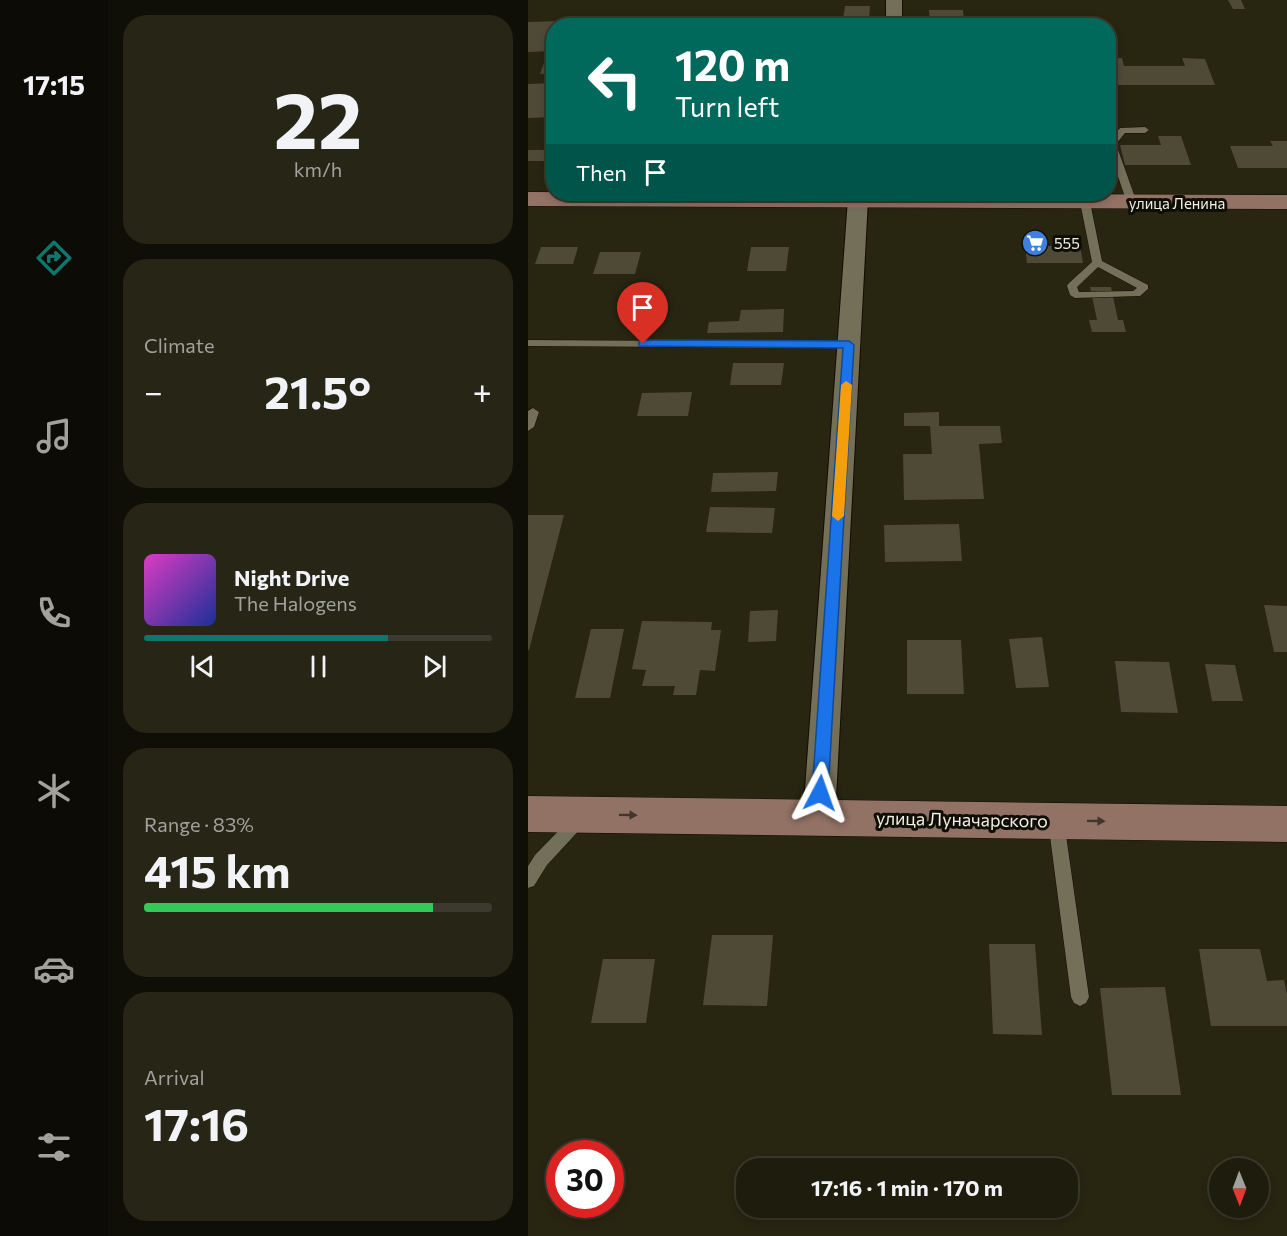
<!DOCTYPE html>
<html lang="en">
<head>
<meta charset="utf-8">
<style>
  :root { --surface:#1e1c0d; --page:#262516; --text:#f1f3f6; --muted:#a1a19d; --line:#3c3a2e; --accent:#0f766e }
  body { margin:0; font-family:Commissioner,sans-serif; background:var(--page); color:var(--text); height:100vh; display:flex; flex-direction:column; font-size:22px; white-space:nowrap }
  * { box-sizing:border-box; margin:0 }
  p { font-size:20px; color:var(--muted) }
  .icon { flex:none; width:33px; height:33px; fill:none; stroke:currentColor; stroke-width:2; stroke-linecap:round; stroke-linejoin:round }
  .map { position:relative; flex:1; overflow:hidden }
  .details { display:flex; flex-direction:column; gap:15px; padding:15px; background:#100f07; width:420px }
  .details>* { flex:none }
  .banner { position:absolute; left:18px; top:18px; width:570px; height:183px; border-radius:24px; box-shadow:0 3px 9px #0003,0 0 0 2px var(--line); background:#00695c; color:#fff; overflow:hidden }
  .needle { width:39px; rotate:179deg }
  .controls { position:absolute; left:681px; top:1158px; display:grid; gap:12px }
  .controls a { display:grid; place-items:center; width:60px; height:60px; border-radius:50%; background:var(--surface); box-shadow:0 3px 9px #0003,0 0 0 2px var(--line); font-size:30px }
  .speed { position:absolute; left:18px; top:1140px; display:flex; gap:12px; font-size:30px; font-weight:700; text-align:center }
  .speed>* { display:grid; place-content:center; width:78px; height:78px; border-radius:50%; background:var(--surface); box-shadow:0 3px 9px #0003,0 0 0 2px var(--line); line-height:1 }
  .speed .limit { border:9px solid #d22; background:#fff; color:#111 }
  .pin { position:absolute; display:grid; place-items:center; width:51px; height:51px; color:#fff; margin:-62px -26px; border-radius:50% 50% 50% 0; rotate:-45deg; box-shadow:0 0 6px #0007 }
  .pin .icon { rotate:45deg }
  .me { position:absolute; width:66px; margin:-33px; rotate:4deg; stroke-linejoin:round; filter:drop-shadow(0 0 4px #0008) }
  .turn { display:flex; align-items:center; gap:21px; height:126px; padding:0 30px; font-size:27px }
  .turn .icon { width:78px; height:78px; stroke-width:2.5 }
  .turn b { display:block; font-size:42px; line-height:51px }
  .then { display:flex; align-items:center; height:57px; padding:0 30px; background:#0003; gap:12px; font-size:22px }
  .big { font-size:45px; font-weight:700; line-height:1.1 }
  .details .card { flex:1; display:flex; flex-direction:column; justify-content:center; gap:9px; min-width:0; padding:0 21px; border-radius:24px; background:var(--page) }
  .details .dial { align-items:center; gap:0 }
  .dial b { font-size:78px; line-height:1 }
  .song { display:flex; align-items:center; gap:18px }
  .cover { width:72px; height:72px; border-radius:9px; background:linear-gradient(135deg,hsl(310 70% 55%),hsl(230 70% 35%)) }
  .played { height:6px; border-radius:3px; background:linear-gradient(90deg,var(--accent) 70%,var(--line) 70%) }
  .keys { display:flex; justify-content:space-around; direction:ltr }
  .heat { display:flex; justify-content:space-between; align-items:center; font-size:33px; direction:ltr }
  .charge { height:9px; border-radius:4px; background:linear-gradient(90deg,#34c759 83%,var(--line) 0) }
  .trip { position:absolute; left:208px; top:1158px; width:342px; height:60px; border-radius:24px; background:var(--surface); box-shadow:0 3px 9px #0003,0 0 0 2px var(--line); font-weight:700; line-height:60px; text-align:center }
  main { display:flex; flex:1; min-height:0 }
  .dock { display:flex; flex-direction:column; width:108px; justify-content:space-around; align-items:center; background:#0c0b05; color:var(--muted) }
  .dock .icon { width:42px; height:42px }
  .dock .active { color:var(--accent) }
  .dock b { font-size:27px; color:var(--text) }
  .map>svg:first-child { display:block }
</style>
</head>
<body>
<main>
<nav class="dock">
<b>17:15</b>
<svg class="icon active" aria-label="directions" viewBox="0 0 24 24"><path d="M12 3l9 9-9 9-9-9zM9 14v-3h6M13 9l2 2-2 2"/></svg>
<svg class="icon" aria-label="music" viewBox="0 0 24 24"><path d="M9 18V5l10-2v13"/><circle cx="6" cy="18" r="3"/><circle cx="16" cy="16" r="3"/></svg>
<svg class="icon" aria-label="phone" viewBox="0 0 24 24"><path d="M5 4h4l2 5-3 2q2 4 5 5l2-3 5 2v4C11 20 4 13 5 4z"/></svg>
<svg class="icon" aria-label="climate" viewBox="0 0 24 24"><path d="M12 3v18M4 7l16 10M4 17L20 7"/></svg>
<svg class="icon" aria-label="car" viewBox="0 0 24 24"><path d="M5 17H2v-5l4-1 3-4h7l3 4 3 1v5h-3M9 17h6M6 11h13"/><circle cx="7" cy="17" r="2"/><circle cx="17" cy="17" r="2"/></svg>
<svg class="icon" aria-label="filters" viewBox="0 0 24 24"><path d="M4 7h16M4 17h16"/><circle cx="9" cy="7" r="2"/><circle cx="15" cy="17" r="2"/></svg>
</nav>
<section class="details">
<div class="card dial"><b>22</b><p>km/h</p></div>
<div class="card"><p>Climate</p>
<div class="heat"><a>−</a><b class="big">21.5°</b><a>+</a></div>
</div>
<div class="card">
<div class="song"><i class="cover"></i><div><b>Night Drive</b><p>The Halogens</p></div></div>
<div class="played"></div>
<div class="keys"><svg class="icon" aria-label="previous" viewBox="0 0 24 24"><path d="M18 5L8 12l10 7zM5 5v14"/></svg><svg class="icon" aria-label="pause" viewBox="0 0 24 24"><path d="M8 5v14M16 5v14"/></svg><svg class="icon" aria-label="next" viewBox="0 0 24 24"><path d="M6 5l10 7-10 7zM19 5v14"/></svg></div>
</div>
<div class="card"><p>Range · 83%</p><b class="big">415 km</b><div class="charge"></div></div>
<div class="card"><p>Arrival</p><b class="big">17:16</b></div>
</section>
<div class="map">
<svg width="759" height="1236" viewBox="0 0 759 1236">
  <rect width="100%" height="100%" fill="#282511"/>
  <path fill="#4e4a36" d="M700,0H713L717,9H705Z
    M317,6H342L341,21L315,20Z
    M401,10H435L436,22H402Z
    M65,20L63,26H26V51L0,52V22Z
    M580,58H594L596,66H657L654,58L677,59L687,85H580Z
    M17,60H26V73L12,74Z
    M26,83V117L0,118V84Z
    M630,136H653L663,165H597L592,145H633Z
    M742,141H759V168H710L702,146H745Z
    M0,150H26V161H0Z
    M497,246H552L555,263H499Z
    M13,247H50L45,264H7Z
    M223,247H261L258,271H219Z
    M72,252H113L107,274H65Z
    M562,287H583L590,320H595L598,332H564L561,320H569Z
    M256,309L255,332L179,333L181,322L211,321L213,310Z
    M205,363H256L253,385H202Z
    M164,392L160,416H109L114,393Z
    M411,412V426H472L474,443L451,444L456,499L376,500L375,454H404L402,426H376V413Z
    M250,472L248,491L183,492L185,473Z
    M182,507L247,508L244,533L178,532Z
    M0,515H36L1,650H0Z
    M431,524L434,561L357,562L356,525Z
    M736,605L759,606V652H746Z
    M250,610L248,641L220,642L222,611Z
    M114,621L184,622L183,630H193L187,671L172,670L168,695H145L147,686H114L118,670L104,669Z
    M63,629H96L82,698H47Z
    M514,637L521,687L488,688L481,639Z
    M379,640H433L436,694H379Z
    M587,661L641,662L650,713L593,712Z
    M677,664L707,665L715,701H684Z
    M184,935H245L239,1006L175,1005Z
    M461,944H507L514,1035L465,1034Z
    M671,949H732L739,981L756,980L759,994V1026H683Z
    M75,959H127L118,1023H63Z
    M637,987L653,1095H584L572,988Z"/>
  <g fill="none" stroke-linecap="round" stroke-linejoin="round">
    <g stroke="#110e00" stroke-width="1">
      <path id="lane" d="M592,128L617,127L621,130L617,133H597L588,144L609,203L604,206L599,203L580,147V143Z
        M557,199L562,202L574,261L620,285V289L612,296L547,298L542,295L539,286L540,284L564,262L552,202ZM570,267L609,288L605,291L551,292L549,287Z
        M0,340L321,342L326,345L321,348L0,346Z
        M5,408L11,412L6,427L0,431V411Z
        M51,813L56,815L59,820L56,825L19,865L6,886L0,888V866L7,855L46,815Z
        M528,814L534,816L536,821L561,997L558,1003L552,1006L546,1003L543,997L520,821L522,816Z"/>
    </g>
    <g stroke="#110e00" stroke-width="2">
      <path id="street" d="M358,0H374V26H358Z
        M331,194L337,195L340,199L307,817L303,828L291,832L279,828L275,817L320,199L323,195Z"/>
    </g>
    <g stroke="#110e00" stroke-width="1">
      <path id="secondary" d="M0,192L759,195V209L0,206Z
        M0,796L759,806V842L0,832Z"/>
    </g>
    <use href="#lane" fill="#736f59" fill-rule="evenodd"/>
    <use href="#street" fill="#736f59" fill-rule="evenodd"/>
    <use href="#secondary" fill="#927265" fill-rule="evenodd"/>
  </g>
  <defs><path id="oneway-solid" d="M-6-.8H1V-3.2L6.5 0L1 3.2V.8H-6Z" transform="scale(1.5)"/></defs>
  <g fill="#43362c">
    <use href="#oneway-solid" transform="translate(100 815) rotate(1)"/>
    <use href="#oneway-solid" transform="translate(568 821) rotate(1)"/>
  </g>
  <path fill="#1a73e8" stroke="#114b97" stroke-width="1.5" d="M115,340L321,341L326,345L300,793L298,798L292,801L287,798L284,793L315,348L111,346V341Z"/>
  <path fill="#f59e0b" d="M318,381L324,385L316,516L310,521L304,516L313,385Z"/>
  <defs>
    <g id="supermarket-disc" transform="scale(1.35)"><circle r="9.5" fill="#3f7fe0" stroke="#0f0e06"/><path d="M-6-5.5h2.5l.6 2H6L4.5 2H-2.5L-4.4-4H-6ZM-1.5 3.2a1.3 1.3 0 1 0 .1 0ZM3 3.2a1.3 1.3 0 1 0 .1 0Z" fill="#fff"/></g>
  </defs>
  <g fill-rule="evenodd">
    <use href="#supermarket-disc" x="507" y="243"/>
  </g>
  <g text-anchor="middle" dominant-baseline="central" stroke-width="6" stroke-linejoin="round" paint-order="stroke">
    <g font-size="15" fill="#f1efe2" stroke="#0f0e06">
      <text x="649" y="203">улица Ленина</text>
    </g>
    <g font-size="15" fill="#f1efe2" stroke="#0f0e06" text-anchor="start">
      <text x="526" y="243">555</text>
    </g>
    <g font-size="18" fill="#f1efe2" stroke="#0f0e06">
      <text transform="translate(434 819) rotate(1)">улица Луначарского</text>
    </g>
  </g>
</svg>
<div class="controls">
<a><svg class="needle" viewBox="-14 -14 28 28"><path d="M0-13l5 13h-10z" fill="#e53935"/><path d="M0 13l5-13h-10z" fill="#a1a19d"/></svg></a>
</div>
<div class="speed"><div class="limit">30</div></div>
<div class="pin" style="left:115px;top:344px;background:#d93025"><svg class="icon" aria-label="arrive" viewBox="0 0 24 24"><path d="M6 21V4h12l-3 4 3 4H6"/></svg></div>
<svg class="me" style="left:292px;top:793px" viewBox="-20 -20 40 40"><path d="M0-17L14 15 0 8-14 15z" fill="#1a73e8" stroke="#fff" stroke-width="4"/></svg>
<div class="trip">17:16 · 1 min · 170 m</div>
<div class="banner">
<div class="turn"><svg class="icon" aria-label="left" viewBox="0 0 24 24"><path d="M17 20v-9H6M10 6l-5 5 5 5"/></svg><div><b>120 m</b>Turn left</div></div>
<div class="then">Then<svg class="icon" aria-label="arrive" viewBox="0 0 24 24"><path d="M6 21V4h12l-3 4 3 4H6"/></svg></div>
</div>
</div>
</main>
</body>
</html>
